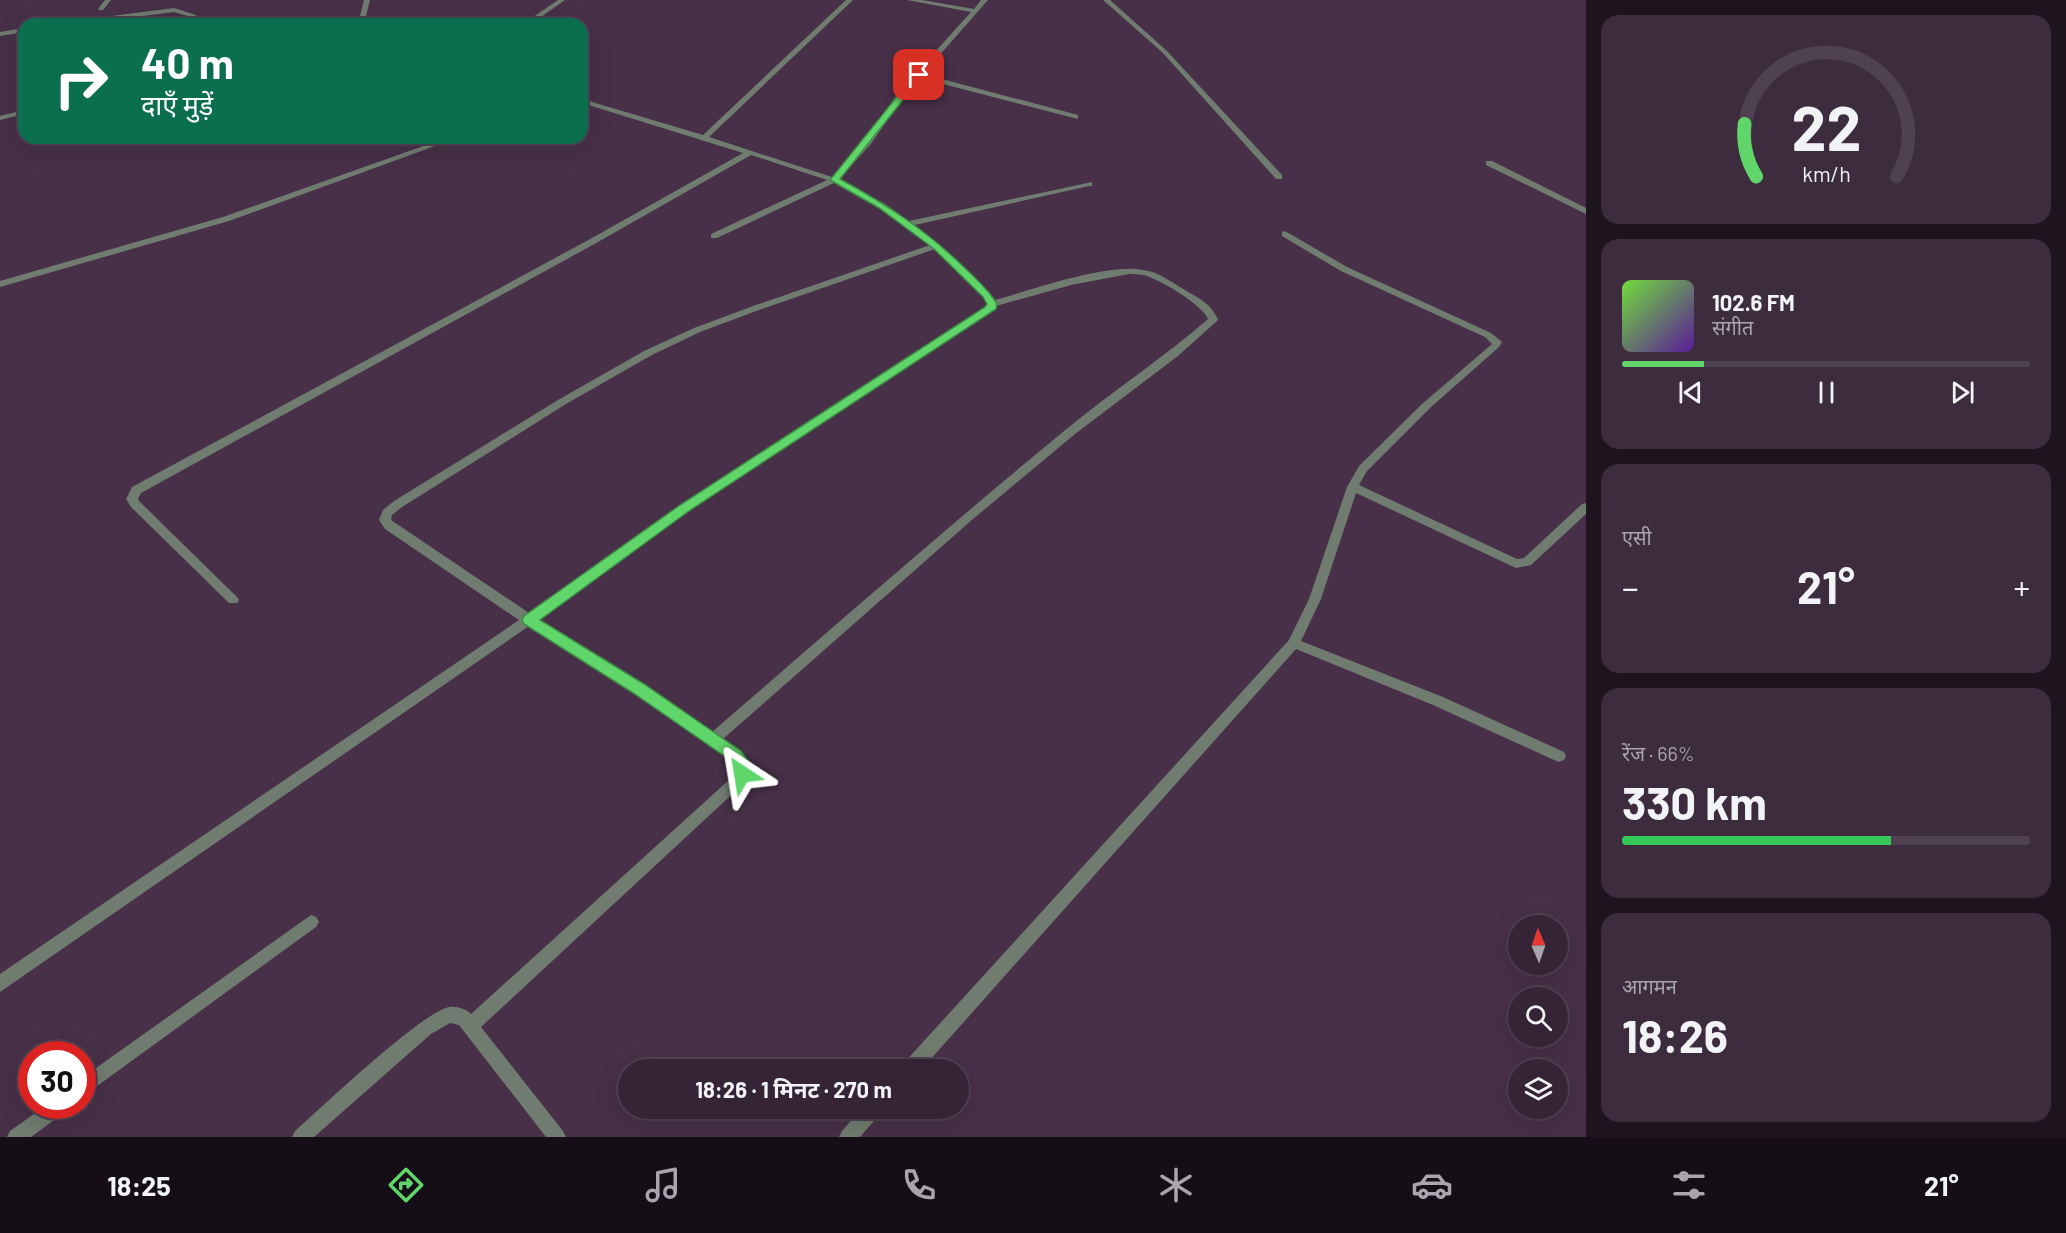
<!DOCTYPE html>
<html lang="hi">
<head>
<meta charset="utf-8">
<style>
  :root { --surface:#352436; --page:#3d2c3e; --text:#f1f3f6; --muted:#aaa4ad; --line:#4f4151; --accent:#60d56a }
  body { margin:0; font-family:Barlow,"Noto Sans Devanagari",sans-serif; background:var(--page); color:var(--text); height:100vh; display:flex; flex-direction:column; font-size:22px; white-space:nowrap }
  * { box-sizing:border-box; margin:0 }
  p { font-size:20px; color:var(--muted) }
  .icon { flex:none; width:33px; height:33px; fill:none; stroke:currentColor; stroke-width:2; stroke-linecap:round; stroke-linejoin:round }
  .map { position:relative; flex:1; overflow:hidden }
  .side { display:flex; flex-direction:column; gap:15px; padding:15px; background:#1d141e; width:480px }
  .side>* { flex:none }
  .top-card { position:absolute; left:18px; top:18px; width:570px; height:126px; border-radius:18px; box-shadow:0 6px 24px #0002,0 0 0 2px var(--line); background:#0b6e4f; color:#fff; overflow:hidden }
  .needle { width:39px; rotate:358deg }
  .buttons { position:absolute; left:1508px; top:915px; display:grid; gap:12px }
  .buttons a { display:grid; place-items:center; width:60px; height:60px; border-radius:50%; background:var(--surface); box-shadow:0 6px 24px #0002,0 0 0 2px var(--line); font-size:30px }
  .speed { position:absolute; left:18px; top:1041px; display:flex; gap:12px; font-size:30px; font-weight:700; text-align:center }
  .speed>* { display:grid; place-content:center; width:78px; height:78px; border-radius:50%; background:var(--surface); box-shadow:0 6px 24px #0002,0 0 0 2px var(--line); line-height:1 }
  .speed .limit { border:9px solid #d22; background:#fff; color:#111 }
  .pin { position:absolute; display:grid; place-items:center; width:51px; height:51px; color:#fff; margin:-26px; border-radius:12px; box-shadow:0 3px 9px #0006 }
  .me { position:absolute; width:66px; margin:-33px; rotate:327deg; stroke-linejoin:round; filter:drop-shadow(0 0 4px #0008) }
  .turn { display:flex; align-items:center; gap:21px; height:126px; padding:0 24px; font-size:27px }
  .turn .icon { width:78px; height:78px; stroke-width:2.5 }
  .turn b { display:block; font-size:42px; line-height:51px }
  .big { font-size:45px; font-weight:700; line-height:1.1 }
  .side .card { flex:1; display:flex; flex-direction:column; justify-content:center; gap:9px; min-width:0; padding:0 21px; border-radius:18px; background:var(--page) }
  .side .dial { align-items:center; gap:0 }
  .dial svg { height:156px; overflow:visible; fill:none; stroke:var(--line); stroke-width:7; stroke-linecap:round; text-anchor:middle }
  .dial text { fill:var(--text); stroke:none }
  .song { display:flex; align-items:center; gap:18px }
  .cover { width:72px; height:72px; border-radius:9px; background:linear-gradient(135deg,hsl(100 70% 55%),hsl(270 70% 35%)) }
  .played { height:6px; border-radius:3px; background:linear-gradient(90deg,var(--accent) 20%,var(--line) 20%) }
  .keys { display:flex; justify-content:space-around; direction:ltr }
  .heat { display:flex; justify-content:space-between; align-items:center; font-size:33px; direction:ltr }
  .charge { height:9px; border-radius:4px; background:linear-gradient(90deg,#34c759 66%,var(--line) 0) }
  .trip { position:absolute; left:618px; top:1059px; width:351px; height:60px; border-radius:30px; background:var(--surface); box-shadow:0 6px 24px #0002,0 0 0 2px var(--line); font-weight:700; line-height:60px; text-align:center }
  .menu { display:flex; height:96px; justify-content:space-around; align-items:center; background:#150e16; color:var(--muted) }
  .menu .icon { width:42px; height:42px }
  .menu .selected { color:var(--accent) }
  .menu b { font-size:27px; color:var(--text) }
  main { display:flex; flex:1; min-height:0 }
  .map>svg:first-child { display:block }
</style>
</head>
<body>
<main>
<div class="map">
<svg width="1586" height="1137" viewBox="0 0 1586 1137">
  <rect width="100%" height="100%" fill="#473048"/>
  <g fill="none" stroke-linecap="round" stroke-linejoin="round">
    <path fill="#707c70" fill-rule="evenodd" d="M174,8L196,15L199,24H193L191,17L174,12L81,24H62L65,22Z
      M24,28V32L0,36V32Z
      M24,110V114L0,120V116Z"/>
    <path fill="#707c70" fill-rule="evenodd" d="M105,0H111L103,10H99L98,9Z
      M364,0H370L364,24H358Z
      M558,0H565L531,24H523Z
      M846,0H853L709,137L832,177L864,141L897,94L971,12L907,0H922L974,9L981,0H988L923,74L1078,115V119L920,78L903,98L870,145L839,179L885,204L909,221L1092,182V186H1089L915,225L939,244L990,293L995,300C1032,290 1107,263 1143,270C1159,272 1171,282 1185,290C1198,298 1212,304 1218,320L1178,356L1075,434L973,519L723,739L740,751L750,765L749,773L740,787L481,1027L563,1131L566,1137H546L459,1025L450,1023L431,1034L314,1137H292L295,1131C320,1109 425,1009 450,1007C457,1006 466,1009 471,1014L730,779L735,771L736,766L730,759L634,693L529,626L0,992V974L519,620L385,529L379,520L383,510L394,501L558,400L644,351L694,328L753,306L930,245L879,208L834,183L717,238H711V234L827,180L751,155L598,242L141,493L138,499L139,501L237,597L239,600L237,603H229L131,507L126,499L132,487L592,238L743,153L582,103V99L703,135ZM935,249L983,296L987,304L986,307L680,505L529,613L391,520L392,515L402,507L566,404L652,355L700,332L759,310ZM1129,274C1133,274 1138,274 1143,275C1158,278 1203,305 1208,319C1162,359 1111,392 1064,431C945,529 829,631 712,732L644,685L539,620L688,511L993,311L996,306L1071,285Z
      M1103,0H1110L1166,50L1282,175V179H1276L1162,52Z
      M446,138H457L229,221L0,287V281L223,217Z
      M1486,161H1492L1586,208V214L1486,165Z
      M1285,231L1347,267L1491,333L1502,342L1499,347L1430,408L1367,471L1359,485L1517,559L1524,558L1582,504L1586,503V514L1531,565L1516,568L1356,493L1321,599L1301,641L1443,697L1564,752L1566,756L1564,760L1559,762L1554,760L1433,705L1296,649L921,1070H901L903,1064L1289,640L1309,599L1347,487L1359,466L1422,404L1492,344L1485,337L1341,271L1282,236V232Z
      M311,915L316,917L319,922L316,927L82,1097V1078Z
      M45,1106H68L65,1112L31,1137H7L10,1131Z
      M862,1108H882L880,1114L860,1137H839L842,1131Z"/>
  </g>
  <path fill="#60d56a" stroke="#3e8a45" stroke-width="1.5" d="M916,73L923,75L840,179C888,205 927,231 966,269C977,280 989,290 997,304L996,309L689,511L540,620L644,684L741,751L751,765L748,778L742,781L737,778L735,767L730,760L633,693L524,624L522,620L524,616L680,505L985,307L987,304L983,297L933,248L879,208L830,180Z"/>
</svg>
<div class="buttons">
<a><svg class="needle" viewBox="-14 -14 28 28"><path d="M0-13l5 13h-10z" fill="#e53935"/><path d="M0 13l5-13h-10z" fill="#aaa4ad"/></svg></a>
<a><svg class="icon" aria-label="search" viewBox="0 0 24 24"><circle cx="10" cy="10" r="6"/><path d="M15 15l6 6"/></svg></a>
<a><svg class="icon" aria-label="layers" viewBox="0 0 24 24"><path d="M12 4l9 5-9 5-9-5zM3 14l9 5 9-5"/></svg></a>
</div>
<div class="speed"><div class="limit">30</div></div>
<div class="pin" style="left:919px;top:75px;background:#d93025"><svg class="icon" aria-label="arrive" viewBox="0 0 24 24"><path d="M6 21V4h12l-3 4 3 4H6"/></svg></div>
<svg class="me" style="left:742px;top:774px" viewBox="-20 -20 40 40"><path d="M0-17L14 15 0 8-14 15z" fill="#60d56a" stroke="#fff" stroke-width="4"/></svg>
<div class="trip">18:26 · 1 मिनट · 270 m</div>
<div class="top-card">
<div class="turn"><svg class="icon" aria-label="right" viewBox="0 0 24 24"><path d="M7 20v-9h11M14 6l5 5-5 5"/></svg><div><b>40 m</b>दाएँ मुड़ें</div></div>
</div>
</div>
<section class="side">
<div class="card dial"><svg viewBox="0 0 100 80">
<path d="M14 69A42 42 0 1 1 86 69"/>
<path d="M14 69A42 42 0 0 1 8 42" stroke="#60d56a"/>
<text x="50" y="56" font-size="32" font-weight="700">22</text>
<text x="50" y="72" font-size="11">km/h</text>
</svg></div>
<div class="card">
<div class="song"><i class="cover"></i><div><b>102.6 FM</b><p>संगीत</p></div></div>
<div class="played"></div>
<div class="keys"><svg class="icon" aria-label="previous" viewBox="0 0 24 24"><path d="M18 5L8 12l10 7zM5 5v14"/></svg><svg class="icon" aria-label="pause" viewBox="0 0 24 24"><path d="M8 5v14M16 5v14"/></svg><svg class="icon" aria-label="next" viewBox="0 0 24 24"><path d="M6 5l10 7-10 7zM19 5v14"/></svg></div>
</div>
<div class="card"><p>एसी</p>
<div class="heat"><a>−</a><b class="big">21°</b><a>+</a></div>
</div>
<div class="card"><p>रेंज · 66%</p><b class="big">330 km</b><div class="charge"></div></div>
<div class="card"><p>आगमन</p><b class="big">18:26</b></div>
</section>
</main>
<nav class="menu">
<b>18:25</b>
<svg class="icon selected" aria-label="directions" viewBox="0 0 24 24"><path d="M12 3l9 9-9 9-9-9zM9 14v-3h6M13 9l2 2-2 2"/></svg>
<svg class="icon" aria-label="music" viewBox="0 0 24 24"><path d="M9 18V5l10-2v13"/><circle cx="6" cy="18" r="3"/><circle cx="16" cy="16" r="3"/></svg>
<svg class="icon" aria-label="phone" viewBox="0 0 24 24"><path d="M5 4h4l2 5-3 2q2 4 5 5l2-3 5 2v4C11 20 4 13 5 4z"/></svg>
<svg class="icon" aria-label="climate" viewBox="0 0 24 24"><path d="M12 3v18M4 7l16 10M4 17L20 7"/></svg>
<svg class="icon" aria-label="car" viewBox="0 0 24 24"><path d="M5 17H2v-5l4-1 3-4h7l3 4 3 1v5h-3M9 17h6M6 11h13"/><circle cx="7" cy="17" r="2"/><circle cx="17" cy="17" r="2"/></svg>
<svg class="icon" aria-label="filters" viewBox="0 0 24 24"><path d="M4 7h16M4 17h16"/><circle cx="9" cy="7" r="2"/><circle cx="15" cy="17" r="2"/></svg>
<b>21°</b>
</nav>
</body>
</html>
